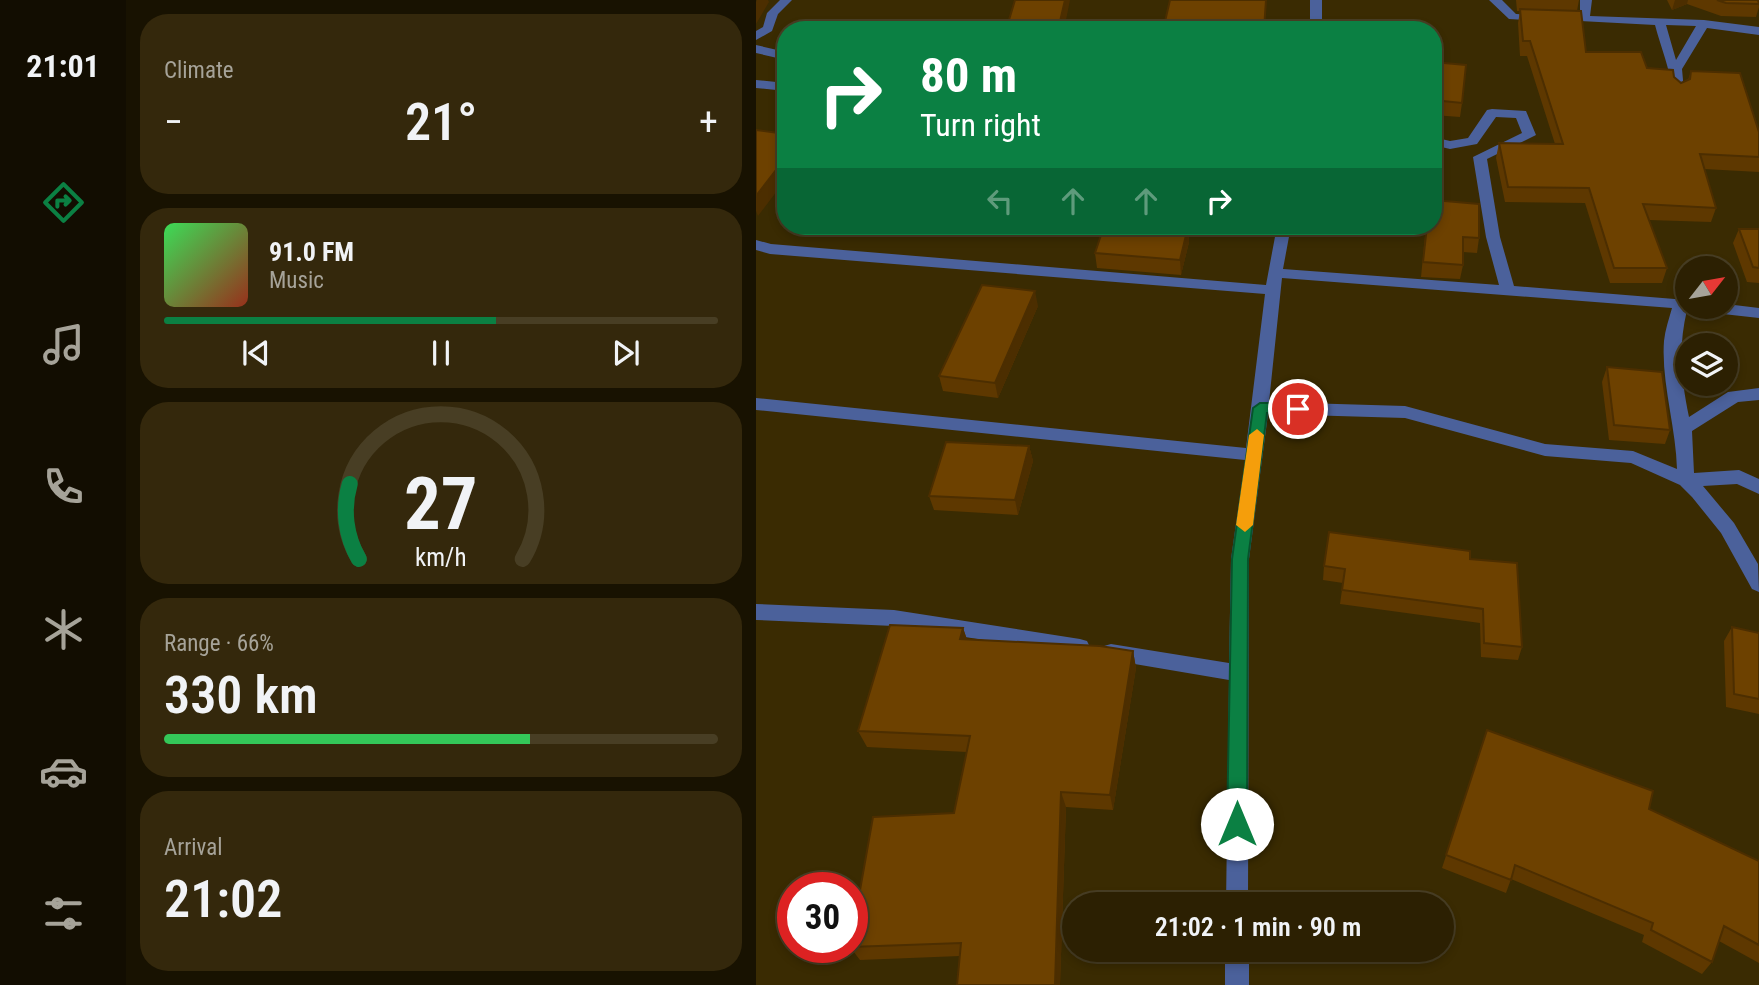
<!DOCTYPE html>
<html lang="en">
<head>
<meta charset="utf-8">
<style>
  :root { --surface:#2c2002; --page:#34280c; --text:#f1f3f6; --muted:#a6a399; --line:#483e24; --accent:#0b8043 }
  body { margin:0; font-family:"Roboto Condensed",sans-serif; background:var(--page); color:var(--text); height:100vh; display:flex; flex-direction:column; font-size:26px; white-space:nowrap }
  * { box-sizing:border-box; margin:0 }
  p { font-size:23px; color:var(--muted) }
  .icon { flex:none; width:38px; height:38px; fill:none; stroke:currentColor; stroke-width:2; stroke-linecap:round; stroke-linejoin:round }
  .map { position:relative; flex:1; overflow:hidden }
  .side { display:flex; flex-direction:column; gap:14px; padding:14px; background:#181201; width:630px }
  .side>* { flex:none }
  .top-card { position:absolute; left:21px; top:21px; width:665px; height:214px; border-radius:28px; box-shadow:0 4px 10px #0003,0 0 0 2px var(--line); background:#0b8043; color:#fff; overflow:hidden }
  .needle { width:46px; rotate:59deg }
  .buttons { position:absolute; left:919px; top:256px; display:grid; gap:14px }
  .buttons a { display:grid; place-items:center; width:63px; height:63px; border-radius:50%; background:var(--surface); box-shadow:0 4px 10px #0003,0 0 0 2px var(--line); font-size:35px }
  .speed { position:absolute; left:21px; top:872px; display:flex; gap:14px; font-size:35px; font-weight:700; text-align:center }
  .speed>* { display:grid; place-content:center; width:91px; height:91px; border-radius:50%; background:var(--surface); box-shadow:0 4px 10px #0003,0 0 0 2px var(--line); line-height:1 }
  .speed .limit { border:10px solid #d22; background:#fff; color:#111 }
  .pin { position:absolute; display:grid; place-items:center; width:60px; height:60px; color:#fff; margin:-30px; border:4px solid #fff; border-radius:50%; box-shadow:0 2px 7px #0007 }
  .me { position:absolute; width:77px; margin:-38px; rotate:0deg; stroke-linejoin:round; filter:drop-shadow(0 0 5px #0008) }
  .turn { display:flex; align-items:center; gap:24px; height:147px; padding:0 28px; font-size:32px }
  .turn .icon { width:91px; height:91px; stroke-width:2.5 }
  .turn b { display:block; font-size:49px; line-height:60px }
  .lanes { display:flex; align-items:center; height:66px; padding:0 28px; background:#0003; justify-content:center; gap:35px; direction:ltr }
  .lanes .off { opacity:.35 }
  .big { font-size:52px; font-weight:600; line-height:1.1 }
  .side .card { flex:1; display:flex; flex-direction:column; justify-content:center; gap:10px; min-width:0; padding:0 24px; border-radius:28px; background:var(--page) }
  .side .dial { align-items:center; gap:0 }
  .dial svg { height:182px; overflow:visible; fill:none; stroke:var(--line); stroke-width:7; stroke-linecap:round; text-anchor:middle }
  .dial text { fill:var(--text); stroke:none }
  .song { display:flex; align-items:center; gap:21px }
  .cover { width:84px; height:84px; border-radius:10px; background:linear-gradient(135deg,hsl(130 70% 55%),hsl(10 70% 35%)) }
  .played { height:7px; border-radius:4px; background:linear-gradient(90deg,var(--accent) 60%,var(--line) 60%) }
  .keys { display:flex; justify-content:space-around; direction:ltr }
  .heat { display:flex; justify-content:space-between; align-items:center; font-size:38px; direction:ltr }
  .charge { height:10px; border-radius:5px; background:linear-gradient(90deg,#34c759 66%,var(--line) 0) }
  .trip { position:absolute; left:306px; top:892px; width:392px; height:70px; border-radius:35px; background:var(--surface); box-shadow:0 4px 10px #0003,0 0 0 2px var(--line); font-weight:600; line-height:70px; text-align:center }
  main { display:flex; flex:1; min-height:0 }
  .tabs { display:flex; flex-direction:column; width:126px; justify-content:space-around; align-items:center; background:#120d01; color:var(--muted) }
  .tabs .icon { width:49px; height:49px }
  .tabs .current { color:var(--accent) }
  .tabs b { font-size:32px; color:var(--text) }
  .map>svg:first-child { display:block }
</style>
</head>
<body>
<main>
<nav class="tabs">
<b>21:01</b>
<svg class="icon current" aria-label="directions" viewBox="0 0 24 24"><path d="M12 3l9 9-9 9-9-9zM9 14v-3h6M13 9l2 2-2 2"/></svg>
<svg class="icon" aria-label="music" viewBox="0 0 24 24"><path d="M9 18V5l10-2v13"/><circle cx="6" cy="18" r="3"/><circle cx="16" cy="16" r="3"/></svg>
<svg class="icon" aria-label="phone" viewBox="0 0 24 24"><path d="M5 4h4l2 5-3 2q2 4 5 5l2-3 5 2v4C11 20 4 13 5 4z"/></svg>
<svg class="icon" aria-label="climate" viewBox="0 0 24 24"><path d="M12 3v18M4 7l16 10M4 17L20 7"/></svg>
<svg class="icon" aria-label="car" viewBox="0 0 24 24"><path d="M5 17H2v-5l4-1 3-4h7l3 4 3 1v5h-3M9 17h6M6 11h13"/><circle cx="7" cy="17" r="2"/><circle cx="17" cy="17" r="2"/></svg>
<svg class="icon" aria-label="filters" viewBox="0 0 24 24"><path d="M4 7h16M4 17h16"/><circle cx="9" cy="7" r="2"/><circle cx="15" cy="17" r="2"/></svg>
</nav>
<section class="side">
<div class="card"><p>Climate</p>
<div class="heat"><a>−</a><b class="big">21°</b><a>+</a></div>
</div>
<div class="card">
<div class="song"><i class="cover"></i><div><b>91.0 FM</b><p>Music</p></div></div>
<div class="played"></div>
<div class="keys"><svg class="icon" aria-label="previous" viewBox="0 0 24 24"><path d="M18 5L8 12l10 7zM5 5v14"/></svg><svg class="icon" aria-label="pause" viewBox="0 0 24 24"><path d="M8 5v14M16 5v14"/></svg><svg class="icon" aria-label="next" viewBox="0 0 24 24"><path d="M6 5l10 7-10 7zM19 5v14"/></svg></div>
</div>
<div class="card dial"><svg viewBox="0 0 100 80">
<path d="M14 69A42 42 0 1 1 86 69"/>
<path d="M14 69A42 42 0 0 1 10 36" stroke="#0b8043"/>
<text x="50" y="56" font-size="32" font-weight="700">27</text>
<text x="50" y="72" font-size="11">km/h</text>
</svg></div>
<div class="card"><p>Range · 66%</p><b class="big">330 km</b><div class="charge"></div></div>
<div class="card"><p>Arrival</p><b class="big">21:02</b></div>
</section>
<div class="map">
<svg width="1003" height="985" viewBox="0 0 1003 985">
  <rect width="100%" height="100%" fill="#3a2b02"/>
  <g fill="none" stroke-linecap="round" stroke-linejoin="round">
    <path fill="#4b619b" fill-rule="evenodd" d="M24,0H36L22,14L16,31L0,40V31L7,27L11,13Z
      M554,0H566V30H554Z
      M733,0H746L760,14L786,15L792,18L786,21L753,19Z
      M824,0H836L834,16L948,20L1003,27V35L951,28L926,69L928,91L922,95L916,91C914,68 905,48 899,25L824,21ZM910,25L940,26L920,60Z
      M0,45L30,52V60L0,53Z
      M0,80L30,83V91L0,88Z
      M736,109L770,111L780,135L731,159L744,237L758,286L931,300V306L970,304L1003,308V318L931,310C922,348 925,378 933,417L972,392L1003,388V400L982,402L936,431L938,473L983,470L1003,479V494L981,484L947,486L978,523L1002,564L1003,592L996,589L965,533L936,497L924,485L875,463L789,456L649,418L512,414L493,559L492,905H470L473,680L355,660L348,658L345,652L348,646L355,644L473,663L475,559L489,460L0,410V398L490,448L509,294L14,254L0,250V240L15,244L510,285L521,226H535L527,269L743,285L730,237L717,157L766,133L760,118L740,117L721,144L694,149L677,145V137L694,141L712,138L731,110ZM526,278L916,308C913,319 909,330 908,341C905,382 920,427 921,469L877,451L789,444L649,406L513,402Z
      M0,604L138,610L324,639L331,641L334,647L331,653L324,655L138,626L0,620Z
      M469,950H493V985H469Z"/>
  </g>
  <path fill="#5e3800" d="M760,0H823L821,11L830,52L891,68L918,77L925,83L932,80L935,71L1003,132V172L948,169L960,208L955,222L893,220L911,268L906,283H854L829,203L749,202L740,158L743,143L799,144L771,56H764L762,23L764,11H761Z
    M911,0H1002L1003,7L1000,17L965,16L931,4L916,10Z
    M677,62L706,103L704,117L677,115Z
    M670,226H677L723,238L721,253L707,252V265L704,279L665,277Z
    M432,227L433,242L425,275L341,268L339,253Z
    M983,229H1003V283L991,282L977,243Z
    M282,306L242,398L187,391L183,376Z
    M851,367L914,430L909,444L853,440L846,382Z
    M273,446L277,461L262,515L178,510L173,496Z
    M714,559L766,647L762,660L725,657L724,623L584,604L587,583L567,580L568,566Z
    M976,627L1003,633V714L970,707L968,641Z
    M207,628L211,640L377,651L380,668L357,810L310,807L304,985H201L204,956L104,960L94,947L198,813L211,752L111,747L102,731Z
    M731,730L893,809L1003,861V963L963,941L956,962L946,974L886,942L888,935L755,879L750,893L686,868Z"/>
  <path fill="#4c2e00" d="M1,0H12L13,2L0,24V2Z
    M309,0H314L308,30H302Z
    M919,0H932L931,4L916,10Z
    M30,157V179L2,216L0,211V196Z
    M432,227L433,242L425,275L424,260Z
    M279,291L282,306L242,398L239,383Z
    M273,446L277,461L262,515L259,500Z
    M207,628L213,645L204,639Z
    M377,651L380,668L357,810L354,795Z
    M305,792L310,807L304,985H299Z"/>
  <path fill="#6d4100" stroke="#4c2e00" stroke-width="2" d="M259,0H309L302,30H250Z
    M414,0H510L508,30H407Z
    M961,0H1002L1003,4L970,3Z
    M764,9L825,11L830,52H885L891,68L917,70L918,77L925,83L934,79L935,71L984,73L1003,132V157L944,154L960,208L887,204L911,268H858L833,188L752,187L743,143L807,144L774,41H767Z
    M677,62L710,65L706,103L677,100Z
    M0,130L30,134V157L0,196Z
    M677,200L723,204V238L707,237V265L667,262L671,226H677Z
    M348,226H408L432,227L424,260L339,253Z
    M983,229H1003V268L997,267Z
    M226,285L279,291L239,383L183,376Z
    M851,367L906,372L914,430L858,425Z
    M190,442L273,446L259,500L173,496Z
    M573,532L714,551V559L761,563L766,647L728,643L727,609L586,590L589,569L568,566Z
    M134,625L207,628L204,639L344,646L377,651L354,795L305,792L299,985H201L205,943L94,947H96V935L117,817L198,813L214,736L102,731Z
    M976,627L1003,633V699L978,694Z
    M731,730L897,791L893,809L1003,861V945L968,926L956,962L895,930L897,923L759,865L755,880L690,855Z"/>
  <path fill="#0b8043" stroke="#07532c" stroke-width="2" d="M504,403H542L549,409L542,414L511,413L492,559L491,824L488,831L481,833L474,831L471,824L476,559L497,408Z"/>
  <path fill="#f59e0b" d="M501,429L508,435L497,525L489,532L480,525L493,435Z"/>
</svg>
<div class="buttons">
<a><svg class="needle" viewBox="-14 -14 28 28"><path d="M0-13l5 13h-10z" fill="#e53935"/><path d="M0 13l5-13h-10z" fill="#a6a399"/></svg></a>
<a><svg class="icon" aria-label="layers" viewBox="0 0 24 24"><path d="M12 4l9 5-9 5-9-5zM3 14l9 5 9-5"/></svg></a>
</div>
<div class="speed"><div class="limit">30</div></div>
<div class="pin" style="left:542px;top:409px;background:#d93025"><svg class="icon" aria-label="arrive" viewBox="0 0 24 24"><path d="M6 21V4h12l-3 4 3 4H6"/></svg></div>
<svg class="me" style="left:481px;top:824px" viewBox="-20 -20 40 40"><circle r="19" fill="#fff"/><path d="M0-13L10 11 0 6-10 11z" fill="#0b8043"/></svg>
<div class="trip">21:02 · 1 min · 90 m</div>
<div class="top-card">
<div class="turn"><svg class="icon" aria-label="right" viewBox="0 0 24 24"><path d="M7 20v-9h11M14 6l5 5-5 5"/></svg><div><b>80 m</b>Turn right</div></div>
<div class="lanes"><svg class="icon off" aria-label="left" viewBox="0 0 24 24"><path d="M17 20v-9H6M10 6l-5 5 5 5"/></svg><svg class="icon off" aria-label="ahead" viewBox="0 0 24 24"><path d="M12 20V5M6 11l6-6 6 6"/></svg><svg class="icon off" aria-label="ahead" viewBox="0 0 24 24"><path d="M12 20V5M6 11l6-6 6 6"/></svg><svg class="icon" aria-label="right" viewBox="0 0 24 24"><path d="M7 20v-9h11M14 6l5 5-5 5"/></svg></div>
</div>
</div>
</main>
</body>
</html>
